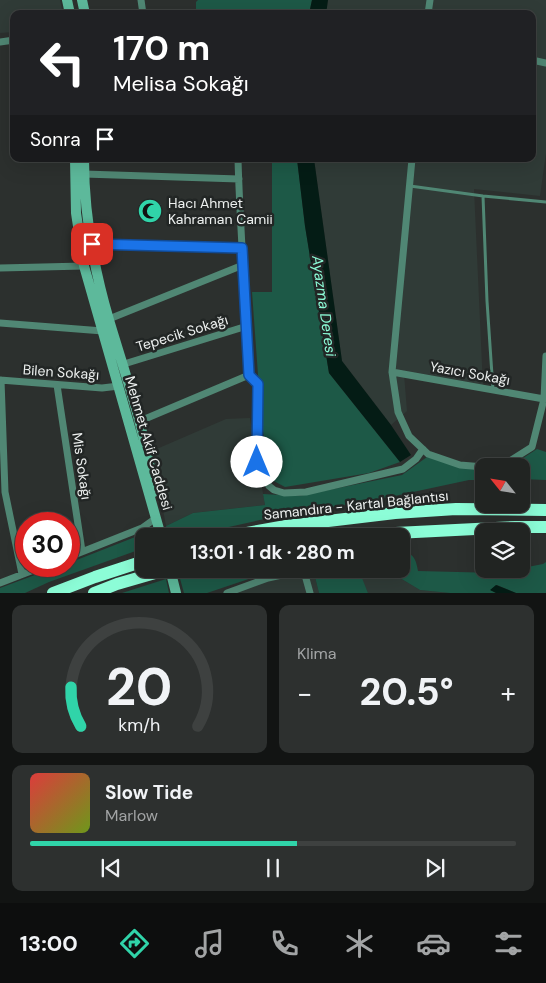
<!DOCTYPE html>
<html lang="tr">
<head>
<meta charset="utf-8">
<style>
  :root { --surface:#212422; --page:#2d302f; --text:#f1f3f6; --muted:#a2a4a5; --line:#3e4140; --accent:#30d4a9 }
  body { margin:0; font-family:"DM Sans",sans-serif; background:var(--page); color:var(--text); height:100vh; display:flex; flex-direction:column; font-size:19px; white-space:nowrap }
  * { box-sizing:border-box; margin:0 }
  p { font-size:16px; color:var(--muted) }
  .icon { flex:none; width:28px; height:28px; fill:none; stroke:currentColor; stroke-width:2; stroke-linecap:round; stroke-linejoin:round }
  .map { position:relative; height:593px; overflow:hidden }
  .details { display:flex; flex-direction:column; gap:12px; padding:12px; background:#121413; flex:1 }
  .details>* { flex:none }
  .top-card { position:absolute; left:10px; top:10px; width:526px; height:152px; border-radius:10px; box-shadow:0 5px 20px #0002,0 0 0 1px var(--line); background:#202124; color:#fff; overflow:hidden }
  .needle { width:32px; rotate:300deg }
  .controls { position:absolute; left:475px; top:458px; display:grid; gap:10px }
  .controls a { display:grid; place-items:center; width:55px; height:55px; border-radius:10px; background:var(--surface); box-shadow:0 5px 20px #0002,0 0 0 1px var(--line); font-size:25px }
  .speed { position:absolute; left:15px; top:512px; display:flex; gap:10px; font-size:25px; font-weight:700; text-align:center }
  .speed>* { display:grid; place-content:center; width:65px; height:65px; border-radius:50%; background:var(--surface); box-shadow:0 5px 20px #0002,0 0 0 1px var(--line); line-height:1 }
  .speed .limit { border:8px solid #d22; background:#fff; color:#111 }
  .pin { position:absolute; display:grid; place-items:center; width:42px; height:42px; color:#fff; margin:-21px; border-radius:10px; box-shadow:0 2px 8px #0006 }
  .me { position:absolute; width:55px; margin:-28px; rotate:0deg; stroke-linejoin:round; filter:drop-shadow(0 0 4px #0008) }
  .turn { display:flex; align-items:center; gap:18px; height:105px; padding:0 20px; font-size:22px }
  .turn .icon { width:65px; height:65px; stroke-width:2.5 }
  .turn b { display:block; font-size:35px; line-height:42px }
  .then { display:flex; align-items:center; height:48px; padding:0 20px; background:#0003; gap:10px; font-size:19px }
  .big { font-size:38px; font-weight:700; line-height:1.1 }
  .details .card { flex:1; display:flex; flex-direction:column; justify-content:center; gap:8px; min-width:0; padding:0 18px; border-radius:10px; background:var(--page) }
  .details .dial { align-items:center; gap:0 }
  .dial svg { height:130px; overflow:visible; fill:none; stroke:var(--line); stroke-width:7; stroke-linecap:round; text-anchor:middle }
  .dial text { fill:var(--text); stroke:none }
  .song { display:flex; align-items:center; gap:15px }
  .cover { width:60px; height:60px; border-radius:8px; background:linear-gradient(135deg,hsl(0 70% 55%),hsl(80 70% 35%)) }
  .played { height:5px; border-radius:2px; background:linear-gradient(90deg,var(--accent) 55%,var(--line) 55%) }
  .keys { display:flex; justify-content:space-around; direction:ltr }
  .heat { display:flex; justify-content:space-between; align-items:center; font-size:28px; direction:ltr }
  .details .tiles { flex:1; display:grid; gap:12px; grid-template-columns:1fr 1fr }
  .card:last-child { grid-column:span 2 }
  .trip { position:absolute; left:135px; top:528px; width:275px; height:50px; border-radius:10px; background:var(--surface); box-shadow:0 5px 20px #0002,0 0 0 1px var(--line); font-weight:700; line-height:50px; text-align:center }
  .tabs { display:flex; height:80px; justify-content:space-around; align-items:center; background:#0d0e0e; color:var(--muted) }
  .tabs .icon { width:35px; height:35px }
  .tabs .current { color:var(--accent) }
  .tabs b { font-size:22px; color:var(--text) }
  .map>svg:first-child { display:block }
</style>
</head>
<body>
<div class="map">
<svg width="546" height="593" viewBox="0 0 546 593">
  <rect width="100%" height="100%" fill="#2c302e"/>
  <path fill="#303b37" d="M0,0H60L63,14H14V32L0,33Z
    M328,0H546V153L540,196L474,189L483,387L404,374L407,411L391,425L342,361L314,159H532V14H326Z
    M250,418L265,505L193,513L166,526L152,451L226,419Z
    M303,569H313L319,593H227L264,578Z
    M375,569L395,575L420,590L450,593H368L361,578Z"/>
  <path fill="#1d5947" d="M198,0H312L309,14H196V2Z
    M272,159H297L305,226L329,373L400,462L369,473L285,487L270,479L261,416L252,292H272Z
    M537,449L546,452V480L521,479V466H511Z
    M427,457L484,470V480H469L385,498L278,516L188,536H168L166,526L193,513L265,505L263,494L299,496L402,475Z
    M153,530L154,536H144V548L49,582L25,593H0V588L59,566H69V563Z
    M401,550C414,554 416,559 418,571L497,573L543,564L546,562V593H516L497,585L491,590L496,593H450L420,590L395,575L377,569H401Z
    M211,569H278L207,593H184L179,575Z
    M313,569H375L362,578L368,593H319Z
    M166,579L169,593H122Z"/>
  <path fill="#041c15" d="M312,0H328L326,14H309Z
    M297,159H314L342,361L391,425L411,455L400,462L329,373L305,226Z
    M496,585L516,593H496L490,590Z"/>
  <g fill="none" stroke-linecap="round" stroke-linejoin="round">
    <path stroke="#508774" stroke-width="3" d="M410,186L483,196L546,202
      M483,196L487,301L493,390"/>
    <path stroke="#508774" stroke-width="7" d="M141,0L143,14
      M428,14L430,0
      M0,42L14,40
      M532,60L546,63
      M238,159C240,231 246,303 249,375L258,384L257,462L261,474L269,486L274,490L284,493L306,492L403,469L416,459L423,449
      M412,159L392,372L398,412L409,436L428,454L460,465L484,467
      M84,174L239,179
      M92,244L242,247
      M0,268L84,266
      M109,319L243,265
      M0,323L103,331
      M124,364L247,326
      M392,372L544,399
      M0,380L102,388L119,386
      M1,380L5,492L22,574
      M57,385L82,551
      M140,421L249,375
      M502,466L532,447L544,399L546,356
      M69,557L142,528L156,518
      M0,583L44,566
      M227,593L268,578L300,571L305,575L310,593"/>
    <path stroke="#5db99b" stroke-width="10" d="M67,0L70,14
      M82,0L85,14
      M75,159L76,213L84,266L161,536
      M84,159C84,212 94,269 109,320C126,377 146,433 154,492
      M170,569L176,593"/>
    <path stroke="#8cfdd7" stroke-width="12" d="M230,536L286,526L395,513L456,509L546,510
      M336,536L515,527H546
      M53,593L95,577L144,561
      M94,593L117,584L169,569"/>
  </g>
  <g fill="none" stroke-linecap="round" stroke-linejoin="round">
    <g stroke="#114b97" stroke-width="12">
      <path id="route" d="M92,244L242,248L249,375L258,384L257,462"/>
    </g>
    <use href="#route" stroke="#1a73e8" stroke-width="9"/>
  </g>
  <defs>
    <g id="mosque-disc" transform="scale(1.25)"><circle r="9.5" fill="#30d4a9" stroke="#222625"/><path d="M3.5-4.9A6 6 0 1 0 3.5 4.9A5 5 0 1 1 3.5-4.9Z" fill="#111"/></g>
  </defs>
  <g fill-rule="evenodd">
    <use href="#mosque-disc" x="150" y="211"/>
  </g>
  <g text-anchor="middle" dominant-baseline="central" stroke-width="5" stroke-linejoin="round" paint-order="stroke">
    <g font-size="14" fill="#edf0ef" stroke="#222625" text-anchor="start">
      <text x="168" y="203">Hacı Ahmet<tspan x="168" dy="16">Kahraman Camii</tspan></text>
    </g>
    <g font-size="14" fill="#edf0ef" stroke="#222625">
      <text transform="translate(182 333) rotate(-17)">Tepecik Sokağı</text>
      <text transform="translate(61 372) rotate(4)">Bilen Sokağı</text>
      <text transform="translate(470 373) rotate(10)">Yazıcı Sokağı</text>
      <text transform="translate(149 443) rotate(74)">Mehmet Akif Caddesi</text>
      <text transform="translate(82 466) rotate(82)">Mis Sokağı</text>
      <text transform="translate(356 505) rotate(-6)">Samandıra - Kartal Bağlantısı</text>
    </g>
    <g font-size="15" font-style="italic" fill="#8cfcd7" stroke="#222625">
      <text transform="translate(324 306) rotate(82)">Ayazma Deresi</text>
    </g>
  </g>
</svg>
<div class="controls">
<a><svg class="needle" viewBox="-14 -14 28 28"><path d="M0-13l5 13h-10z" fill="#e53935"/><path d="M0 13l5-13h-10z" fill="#a2a4a5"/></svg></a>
<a><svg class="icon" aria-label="layers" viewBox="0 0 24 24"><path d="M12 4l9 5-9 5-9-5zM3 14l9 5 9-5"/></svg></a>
</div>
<div class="speed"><div class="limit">30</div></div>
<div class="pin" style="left:92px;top:244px;background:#d93025"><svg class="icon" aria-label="arrive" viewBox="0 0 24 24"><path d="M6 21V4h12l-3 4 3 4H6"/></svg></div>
<svg class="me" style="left:257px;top:462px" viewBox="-20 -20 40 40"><circle r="19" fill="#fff"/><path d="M0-13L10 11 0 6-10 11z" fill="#1a73e8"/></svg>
<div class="trip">13:01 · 1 dk · 280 m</div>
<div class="top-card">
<div class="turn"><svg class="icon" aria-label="left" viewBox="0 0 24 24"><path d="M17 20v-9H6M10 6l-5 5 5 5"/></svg><div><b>170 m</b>Melisa Sokağı</div></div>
<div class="then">Sonra<svg class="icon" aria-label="arrive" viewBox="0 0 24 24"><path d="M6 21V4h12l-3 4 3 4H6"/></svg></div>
</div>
</div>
<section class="details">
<div class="tiles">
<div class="card dial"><svg viewBox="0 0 100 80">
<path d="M14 69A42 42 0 1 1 86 69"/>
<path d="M14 69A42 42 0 0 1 8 45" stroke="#30d4a9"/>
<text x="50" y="56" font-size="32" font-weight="700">20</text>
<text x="50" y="72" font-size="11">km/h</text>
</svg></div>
<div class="card"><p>Klima</p>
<div class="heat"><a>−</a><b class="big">20.5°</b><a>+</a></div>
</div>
<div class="card">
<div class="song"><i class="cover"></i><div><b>Slow Tide</b><p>Marlow</p></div></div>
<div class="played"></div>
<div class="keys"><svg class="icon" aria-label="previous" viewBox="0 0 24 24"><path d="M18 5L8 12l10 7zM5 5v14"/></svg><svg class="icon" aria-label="pause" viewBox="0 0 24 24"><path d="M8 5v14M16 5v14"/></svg><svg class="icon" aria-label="next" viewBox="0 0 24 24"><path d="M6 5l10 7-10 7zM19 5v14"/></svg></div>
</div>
</div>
</section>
<nav class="tabs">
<b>13:00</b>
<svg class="icon current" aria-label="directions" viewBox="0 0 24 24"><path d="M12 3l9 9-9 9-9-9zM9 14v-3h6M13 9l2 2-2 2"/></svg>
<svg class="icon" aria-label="music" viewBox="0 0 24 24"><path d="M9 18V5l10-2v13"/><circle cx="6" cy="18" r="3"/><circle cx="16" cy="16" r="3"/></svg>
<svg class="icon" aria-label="phone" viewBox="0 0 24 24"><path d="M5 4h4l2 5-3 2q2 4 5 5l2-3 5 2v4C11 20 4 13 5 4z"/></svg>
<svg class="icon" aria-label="climate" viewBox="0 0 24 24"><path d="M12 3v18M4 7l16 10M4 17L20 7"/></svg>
<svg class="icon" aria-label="car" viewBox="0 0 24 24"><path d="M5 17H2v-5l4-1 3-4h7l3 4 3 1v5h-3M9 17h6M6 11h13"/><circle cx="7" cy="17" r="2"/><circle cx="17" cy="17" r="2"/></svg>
<svg class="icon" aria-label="filters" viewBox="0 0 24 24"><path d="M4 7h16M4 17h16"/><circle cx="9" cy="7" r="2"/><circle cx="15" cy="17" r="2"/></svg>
</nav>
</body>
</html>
